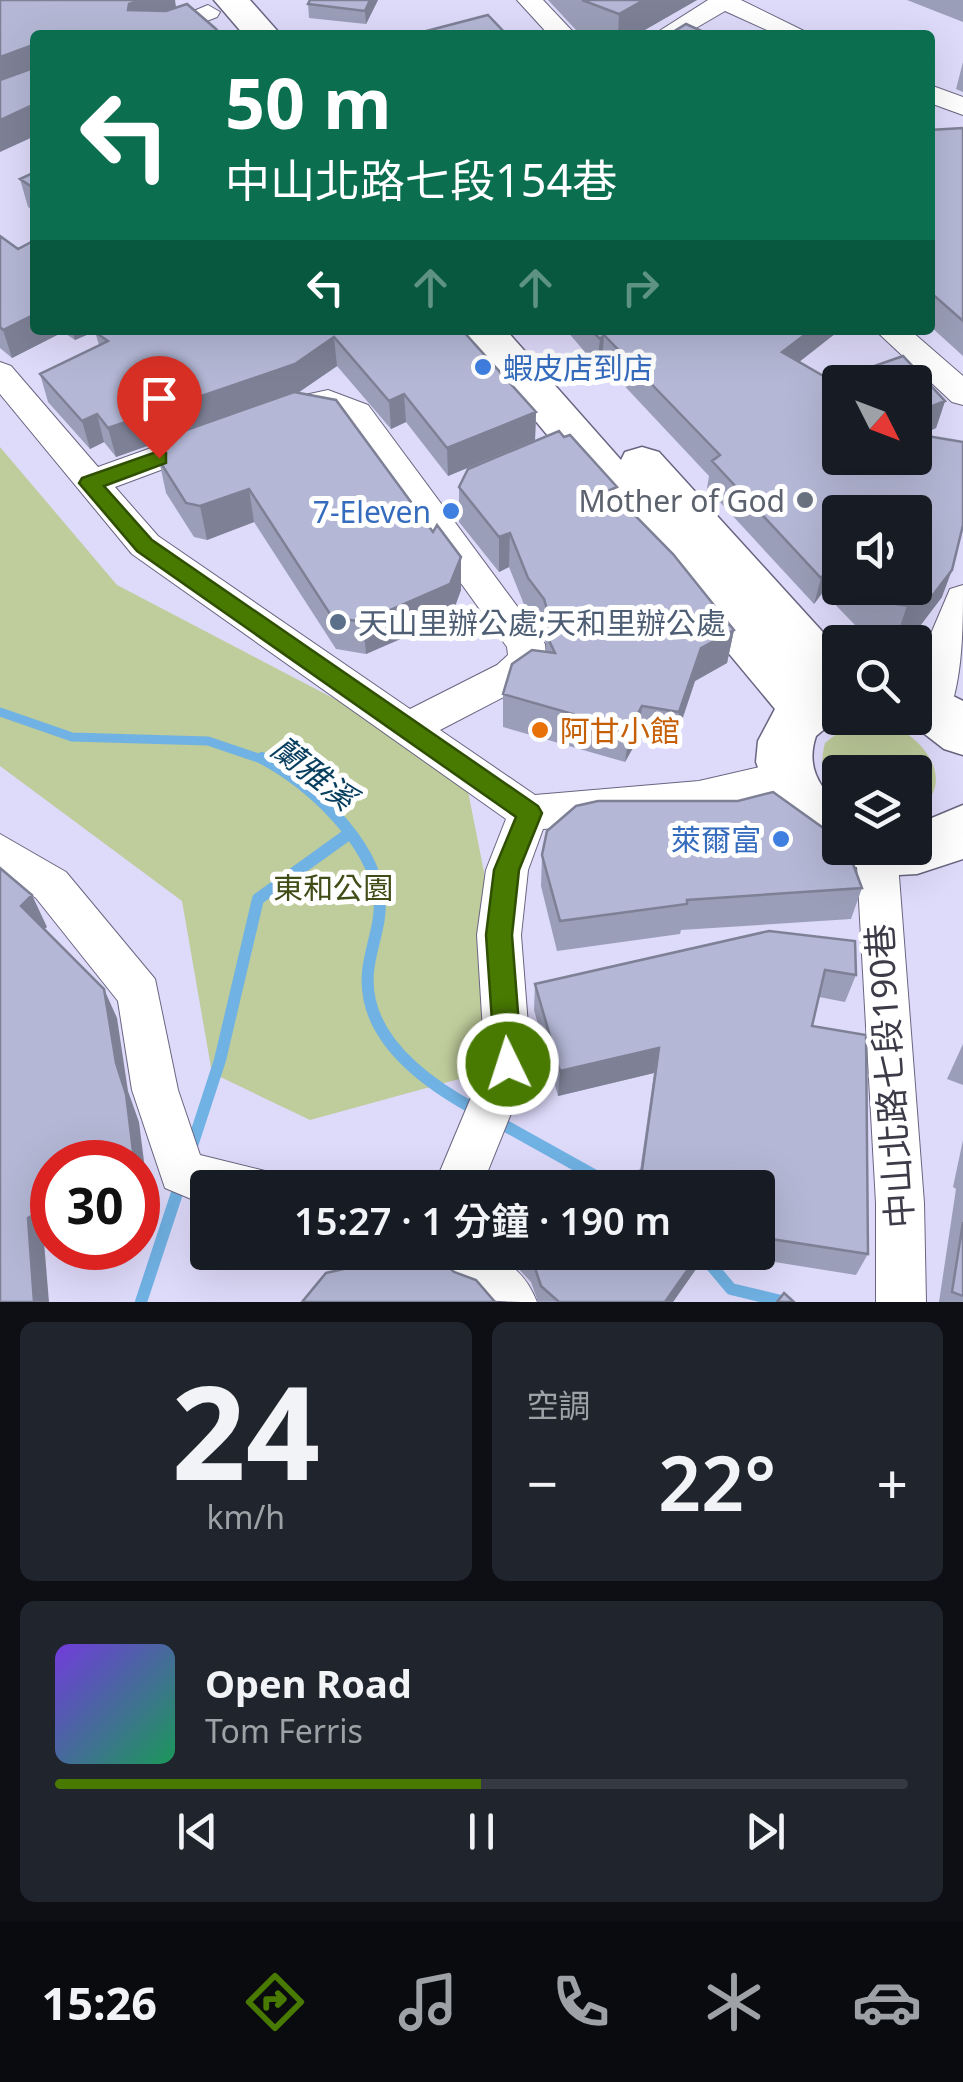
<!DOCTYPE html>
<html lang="zh-TW">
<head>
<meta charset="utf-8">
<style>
  :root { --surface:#171b24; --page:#20242c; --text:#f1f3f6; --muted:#9ea1a6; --line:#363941; --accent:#487901 }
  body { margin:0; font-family:"Noto Sans","Noto Sans TC",sans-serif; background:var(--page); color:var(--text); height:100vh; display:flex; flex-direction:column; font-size:38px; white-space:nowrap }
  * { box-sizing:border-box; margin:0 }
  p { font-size:32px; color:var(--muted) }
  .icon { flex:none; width:55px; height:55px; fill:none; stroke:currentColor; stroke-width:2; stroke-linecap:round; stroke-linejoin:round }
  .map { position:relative; height:1302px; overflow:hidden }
  .details { display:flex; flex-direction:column; gap:20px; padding:20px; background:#0d0f14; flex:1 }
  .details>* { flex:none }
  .top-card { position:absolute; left:30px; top:30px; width:905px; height:305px; border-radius:10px; box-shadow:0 10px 40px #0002; background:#0b6e4f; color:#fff; overflow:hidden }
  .needle { width:65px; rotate:132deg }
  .buttons { position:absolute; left:822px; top:365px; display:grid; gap:20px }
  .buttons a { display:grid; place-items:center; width:110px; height:110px; border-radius:10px; background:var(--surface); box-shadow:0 10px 40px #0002; font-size:50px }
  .speed { position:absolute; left:30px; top:1140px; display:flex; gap:20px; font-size:50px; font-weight:700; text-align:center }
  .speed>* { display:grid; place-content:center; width:130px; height:130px; border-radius:50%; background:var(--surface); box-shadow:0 10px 40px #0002; line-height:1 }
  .speed .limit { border:15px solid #d22; background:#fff; color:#111 }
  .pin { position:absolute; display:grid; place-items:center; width:85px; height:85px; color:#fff; margin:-102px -42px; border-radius:50% 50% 50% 0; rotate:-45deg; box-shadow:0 0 10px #0007 }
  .pin .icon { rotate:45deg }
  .me { position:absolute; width:110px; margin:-55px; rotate:356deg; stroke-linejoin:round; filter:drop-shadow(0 0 8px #0008) }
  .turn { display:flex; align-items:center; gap:35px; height:210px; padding:0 30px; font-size:45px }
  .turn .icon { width:130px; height:130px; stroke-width:2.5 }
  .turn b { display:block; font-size:70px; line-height:85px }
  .lanes { display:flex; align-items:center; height:95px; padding:0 30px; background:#0003; justify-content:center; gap:50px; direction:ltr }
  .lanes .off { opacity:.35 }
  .big { font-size:75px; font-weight:600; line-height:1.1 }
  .details .tile { flex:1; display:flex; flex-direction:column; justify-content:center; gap:15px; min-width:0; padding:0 35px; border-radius:15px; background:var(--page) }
  .details .dial { align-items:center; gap:0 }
  .dial b { font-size:130px; line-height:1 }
  .song { display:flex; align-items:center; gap:30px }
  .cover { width:120px; height:120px; border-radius:15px; background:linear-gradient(135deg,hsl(260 70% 55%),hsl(150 70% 35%)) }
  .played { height:10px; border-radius:5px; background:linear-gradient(90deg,var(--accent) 50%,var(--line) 50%) }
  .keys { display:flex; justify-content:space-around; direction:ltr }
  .heat { display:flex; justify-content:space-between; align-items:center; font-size:55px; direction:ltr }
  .details .tiles { flex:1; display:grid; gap:20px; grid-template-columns:1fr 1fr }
  .tile:last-child { grid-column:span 2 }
  .trip { position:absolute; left:190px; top:1170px; width:585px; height:100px; border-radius:10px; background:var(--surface); box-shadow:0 10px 40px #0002; font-weight:600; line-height:100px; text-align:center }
  .tab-bar { display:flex; height:160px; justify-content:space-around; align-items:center; background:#090b0e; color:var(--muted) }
  .tab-bar .icon { width:70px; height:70px }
  .tab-bar .on { color:var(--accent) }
  .tab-bar b { font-size:45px; color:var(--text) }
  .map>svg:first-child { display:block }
</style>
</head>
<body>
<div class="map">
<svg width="963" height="1302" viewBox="0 0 963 1302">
  <rect width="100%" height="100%" fill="#dedafa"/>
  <path fill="#bfcc9b" d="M0,447L117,585L463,766L484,872L481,1073L310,1120L212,1073L182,901L0,766Z
    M868,720C920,724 963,783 915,812V772H840V799C823,783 819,766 825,743L850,723Z"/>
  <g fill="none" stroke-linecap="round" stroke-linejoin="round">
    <path stroke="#70b2e4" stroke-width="9" d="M0,712L72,737L208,741L267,761"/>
    <path stroke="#70b2e4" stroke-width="12" d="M262,758C309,783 372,840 379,896C383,921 370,947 368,972C362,1037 426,1083 476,1110
      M495,1120L617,1188
      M191,1149L220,1060L258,899L350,833
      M700,1252L731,1289L785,1302
      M141,1302L180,1184"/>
    <g stroke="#696580" stroke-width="2">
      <path id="street" d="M517,0H543L576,35H549Z
        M708,0H741L812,35H778L725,11L684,35H653Z
        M208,5L220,12L217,17L171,35H136Z
        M930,85L963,97V115L930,103Z
        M875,330H910L963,376V405L952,402Z
        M0,362L11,366L98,467L193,433H217L222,441L217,449L115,487L158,536L410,709L497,665L508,655L507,647L344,421C322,411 305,422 282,416L278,408L282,400L328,390L368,405L545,644L546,660L523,687L440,730L535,795L699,781L786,761L800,766L806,778L800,790C718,818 630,821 543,829L528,870L521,935L531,1064L481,1188H433L485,1064L477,935L486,870L506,819L132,554L0,394Z
        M963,585C963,628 963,679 947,718L933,722L919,718L915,710L927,643L950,589Z
        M0,834L66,872L155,979L178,1090L200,1155L265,1171L272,1188H208V1206L165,1188L132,1090L118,1001L36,898L0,874Z
        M856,848L897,850L924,1203L926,1302H876V1203Z
        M424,1252C474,1252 515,1247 537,1302C488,1302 447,1302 424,1252Z"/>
    </g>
    <g stroke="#696580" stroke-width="3">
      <path id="secondary" d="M214,0H250L281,35H244Z
        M460,330H506L621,460L625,452L642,447L659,452L840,651V716L816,736C806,766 818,786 840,806V848H915V825L963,805V859L917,874L881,876L820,854L798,839L770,800L756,762L758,741L775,709Z
        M915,677L963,701V755L944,749L904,718H915Z"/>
    </g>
    <use href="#street" fill="#fff" fill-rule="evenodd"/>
    <use href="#secondary" fill="#fff" fill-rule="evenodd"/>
  </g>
  <path fill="#9b9eb8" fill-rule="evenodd" d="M378,0L366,24L309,18L308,4Z
    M548,0H697L636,35H588L577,31Z
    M907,0H963V22Z
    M963,62V92L956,89Z
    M963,128V356L930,326V130Z
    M35,172V212L28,207L20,179Z
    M0,236L35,330H98L75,340L63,332L12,358L0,348Z
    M462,330L536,412L535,440L448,476L406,422L391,429L337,366L298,393L433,532L461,557V590L451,617L366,654L336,649L254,522L207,540L194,537L166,493L159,460L170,438L116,457L104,442L90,449L48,402L40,374L99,345L95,332Z
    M566,330H837L836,333L799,362L832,381L945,401L936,428L921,435L942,597L920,626L898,632L855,625L823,592L814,604L707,488L709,476L602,362L597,366ZM840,512L915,588H840Z
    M459,487L616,496L734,630L727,663L695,681L674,744L638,739L625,762L503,727V694L545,652L546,644L543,633L527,612L509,567L499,572L459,522Z
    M542,855L862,888L851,919L681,930L680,934L557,951L541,886Z
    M769,931L856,975L845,1002L819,997L812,1026L868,1254L856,1275L712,1252H758V1188L640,1171L654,1073L558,1096L534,1010L535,984Z
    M963,1044V1085L947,1079Z
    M963,1140V1302H939L956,1189L953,1187Z
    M516,1252H708L673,1302H538L531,1282L515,1265Z"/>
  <path fill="#7e8196" d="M140,0H175L177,14L128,10L129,4Z
    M370,0H378L366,24L365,11Z
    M644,0H697L636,35H618L619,14Z
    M30,46L35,75L0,87V57Z
    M35,104V136L0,152V120Z
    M35,314V330H63V332L12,358L3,330Z
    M72,330H98L75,340Z
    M811,330H837L836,333L776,380L782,352Z
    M604,335L602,362L597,366L600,339Z
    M334,337L337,366L299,392L116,457L108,428Z
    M404,394L406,422L391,429L389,401Z
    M945,401L936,428L915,437V413Z
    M536,412L535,440L448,476L447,448Z
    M97,414L104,442L90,449L82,421Z
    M249,489L254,522L207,540L200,506Z
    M510,533L509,567L499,572V537Z
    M461,557V590L451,617L366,654L363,622Z
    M830,566L823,592L814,604L821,578Z
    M952,570L942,597L920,626L898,632L907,606Z
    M734,630L727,663L695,681L674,744L679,712L701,648Z
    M642,706L638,739L625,762L629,730Z
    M32,895L47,927L36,937L21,906Z
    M104,989L117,1018L128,1091L139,1122L147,1185L138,1190V1162H128Z
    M659,1048L654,1073L558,1096L560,1071Z
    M52,1204V1237L44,1242L49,1302H34L28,1218Z
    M700,1252H708L673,1302H665Z"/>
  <path fill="#b4b8d6" stroke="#7e8196" stroke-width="2.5" d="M0,0H140L129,4L128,10L166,11L187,4L216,29L221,35H35V104L0,120V80L31,69L30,46L0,57Z
    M310,0H370L365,11L308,4Z
    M582,0H644L619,14Z
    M488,15L507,35H411Z
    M686,24L710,35H668Z
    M963,128V321L930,292V130Z
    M35,172V189L20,179Z
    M0,236L18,249L35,240V314L3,330L0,327Z
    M100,330H462L536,412L447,448L404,394L389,401L334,337L295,364L108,428L97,414L82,421L40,374L108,341L95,332Z
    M591,330H811L782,352L832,381L903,356L945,401L915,413V382H840V458H915V434L963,442V525L952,570L929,600L907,606L863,598L852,588H915V512H840V575L830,566L821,578L712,461L720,455L604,335L600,339Z
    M294,392L336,400L433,532L437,525L461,557L450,584L363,622L332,617L249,489L200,506L186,503L159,460L172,435Z
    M559,431L564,437L570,435L617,487L610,490L673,554L734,630L701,648L679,712L642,706L629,730L503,694L512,664L532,650L555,653L546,634L552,626L544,599L528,578L510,533L499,537L459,487L468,469Z
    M773,792L840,840V848H847L862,888L687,900V904L560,921L542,855L547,831L576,806L598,801H738Z
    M0,868L32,895L21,906L104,989L116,1063L126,1094L134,1159L128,1162H52V1204L28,1218L34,1302H0Z
    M769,931L855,941L856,975L825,970L812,1026L866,1035L868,1254L758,1237V1188H596L642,1170L659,1048L560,1071L535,984Z
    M963,1222V1296L952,1292Z
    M419,1252H432L454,1272L476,1280L495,1302H302L326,1273Z
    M524,1252H700L665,1302H559L541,1286L533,1262Z
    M784,1293L794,1302H777Z"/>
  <path fill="#487901" stroke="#2f4f01" stroke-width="2.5" d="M159,451L166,453V463L104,486L152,540L538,806L542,813L519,870L512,935L522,1064L518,1074L508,1077L499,1074L495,1064L486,935L494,870L516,817L137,551L79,483L82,478Z"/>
  <g fill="#3f7fe0" stroke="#fff" stroke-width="4">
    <circle cx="483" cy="367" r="10"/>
    <circle cx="451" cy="511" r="10"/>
    <circle cx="781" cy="839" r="10"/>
  </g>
  <circle fill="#6b7280" stroke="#fff" stroke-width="4" cx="805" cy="500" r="10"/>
  <circle fill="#5c6f8a" stroke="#fff" stroke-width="4" cx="338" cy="622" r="10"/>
  <circle fill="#e8710a" stroke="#fff" stroke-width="4" cx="540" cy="730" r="10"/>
  <g text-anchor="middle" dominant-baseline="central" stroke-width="10" stroke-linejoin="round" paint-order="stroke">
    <g font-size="30" fill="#366cbe" stroke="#fff" text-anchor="end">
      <text x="503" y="367" text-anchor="start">蝦皮店到店</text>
      <text x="431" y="511">7-Eleven</text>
      <text x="761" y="839">萊爾富</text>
    </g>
    <g font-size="30" fill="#5b616d" stroke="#fff" text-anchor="end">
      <text x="785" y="500">Mother of God</text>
    </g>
    <g font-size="30" fill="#4e5e75" stroke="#fff" text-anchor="start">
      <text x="358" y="622">天山里辦公處;天和里辦公處</text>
    </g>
    <g font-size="30" fill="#c56008" stroke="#fff" text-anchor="start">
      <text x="560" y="730">阿甘小館</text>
    </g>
    <g font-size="30" fill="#414d17" stroke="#fff">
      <text x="333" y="887">東和公園</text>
    </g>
    <g font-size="32" font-style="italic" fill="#073e5e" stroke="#fff">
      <text transform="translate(314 772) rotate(38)">蘭雅溪</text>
    </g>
    <g font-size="35" fill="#3d3b48" stroke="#fff">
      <text transform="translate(889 1076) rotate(-94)">中山北路七段190巷</text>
    </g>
  </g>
</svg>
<div class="buttons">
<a><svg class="needle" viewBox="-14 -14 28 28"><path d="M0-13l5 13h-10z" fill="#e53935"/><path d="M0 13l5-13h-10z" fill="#9ea1a6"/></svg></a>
<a><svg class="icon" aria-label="sound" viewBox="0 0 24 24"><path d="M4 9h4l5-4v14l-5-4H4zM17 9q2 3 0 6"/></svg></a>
<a><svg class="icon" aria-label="search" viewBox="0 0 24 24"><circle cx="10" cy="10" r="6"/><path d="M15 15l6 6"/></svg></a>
<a><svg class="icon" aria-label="layers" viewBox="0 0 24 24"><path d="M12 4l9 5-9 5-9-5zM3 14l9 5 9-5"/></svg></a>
</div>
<div class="speed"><div class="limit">30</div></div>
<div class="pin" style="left:159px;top:458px;background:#d93025"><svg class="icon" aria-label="arrive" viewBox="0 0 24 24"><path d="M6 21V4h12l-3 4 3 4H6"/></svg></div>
<svg class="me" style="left:508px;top:1064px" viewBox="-20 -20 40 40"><circle r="17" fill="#487901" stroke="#fff" stroke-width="3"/><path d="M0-11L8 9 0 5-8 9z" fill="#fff"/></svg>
<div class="trip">15:27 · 1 分鐘 · 190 m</div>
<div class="top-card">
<div class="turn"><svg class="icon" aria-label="left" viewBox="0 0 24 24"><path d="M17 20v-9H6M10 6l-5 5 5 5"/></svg><div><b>50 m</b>中山北路七段154巷</div></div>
<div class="lanes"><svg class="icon" aria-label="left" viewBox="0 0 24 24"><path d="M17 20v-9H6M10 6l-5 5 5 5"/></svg><svg class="icon off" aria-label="ahead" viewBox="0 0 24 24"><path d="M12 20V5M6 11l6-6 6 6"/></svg><svg class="icon off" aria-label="ahead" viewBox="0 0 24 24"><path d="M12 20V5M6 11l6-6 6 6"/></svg><svg class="icon off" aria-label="right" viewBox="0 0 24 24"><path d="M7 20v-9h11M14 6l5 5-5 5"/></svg></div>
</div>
</div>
<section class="details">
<div class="tiles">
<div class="tile dial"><b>24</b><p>km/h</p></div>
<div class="tile"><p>空調</p>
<div class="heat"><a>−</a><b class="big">22°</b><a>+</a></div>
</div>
<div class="tile">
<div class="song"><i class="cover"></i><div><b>Open Road</b><p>Tom Ferris</p></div></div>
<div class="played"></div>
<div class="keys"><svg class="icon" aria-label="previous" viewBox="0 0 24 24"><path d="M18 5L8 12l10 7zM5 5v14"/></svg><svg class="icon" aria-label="pause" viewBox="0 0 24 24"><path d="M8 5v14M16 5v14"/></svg><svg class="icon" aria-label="next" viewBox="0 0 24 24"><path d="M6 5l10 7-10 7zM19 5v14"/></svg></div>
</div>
</div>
</section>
<nav class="tab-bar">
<b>15:26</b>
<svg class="icon on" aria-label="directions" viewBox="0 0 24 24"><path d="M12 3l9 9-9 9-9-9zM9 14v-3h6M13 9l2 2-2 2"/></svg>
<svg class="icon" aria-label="music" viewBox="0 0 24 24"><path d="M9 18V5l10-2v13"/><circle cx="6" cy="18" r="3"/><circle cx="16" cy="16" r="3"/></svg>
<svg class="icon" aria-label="phone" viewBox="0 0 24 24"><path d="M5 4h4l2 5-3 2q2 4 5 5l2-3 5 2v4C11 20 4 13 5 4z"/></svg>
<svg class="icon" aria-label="climate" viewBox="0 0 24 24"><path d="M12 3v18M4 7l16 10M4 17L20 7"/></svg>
<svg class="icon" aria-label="car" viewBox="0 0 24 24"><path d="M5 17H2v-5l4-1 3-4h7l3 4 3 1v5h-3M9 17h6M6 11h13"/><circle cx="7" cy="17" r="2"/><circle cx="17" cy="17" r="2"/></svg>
</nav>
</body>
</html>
